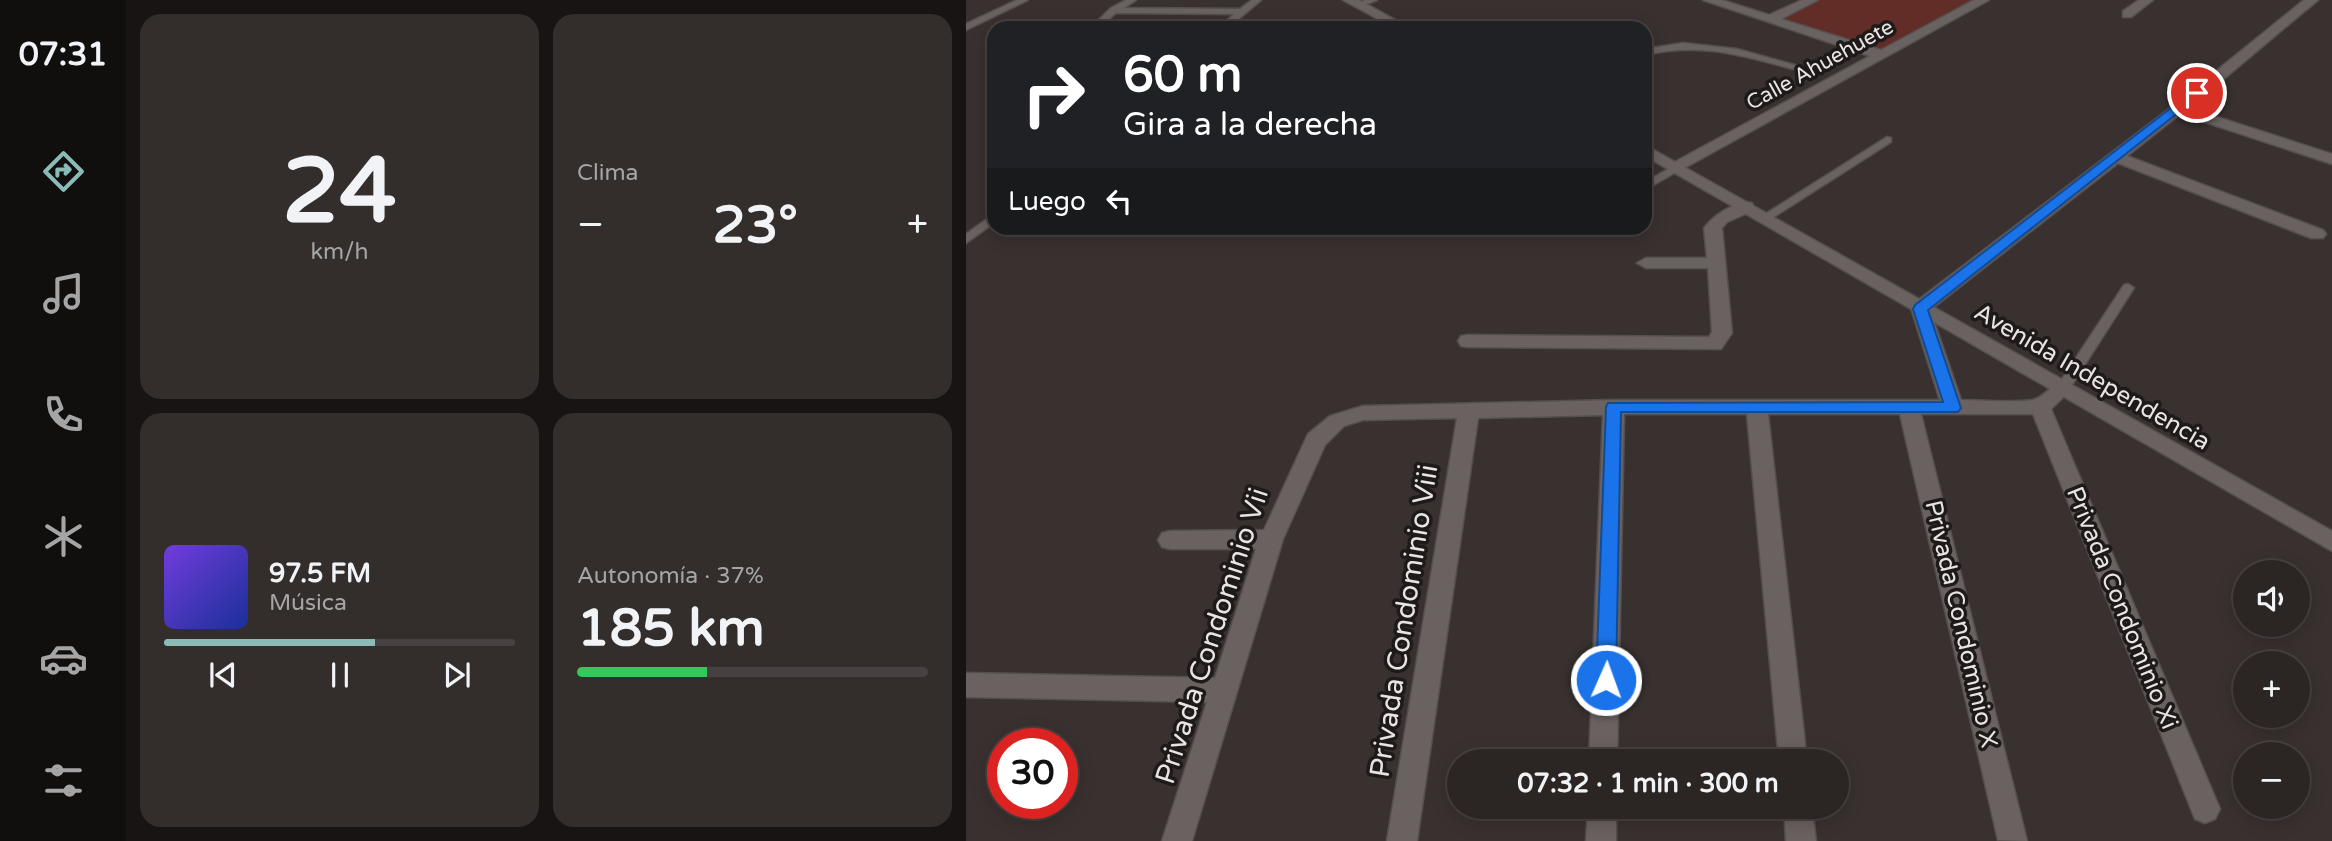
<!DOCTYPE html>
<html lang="es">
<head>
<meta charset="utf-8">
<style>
  :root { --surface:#2b2524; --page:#332d2c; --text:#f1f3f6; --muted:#a6a5a6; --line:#474241; --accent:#8bbbb9 }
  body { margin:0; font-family:"Varela Round",sans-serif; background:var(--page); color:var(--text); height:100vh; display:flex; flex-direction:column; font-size:26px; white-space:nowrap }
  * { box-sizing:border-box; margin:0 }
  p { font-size:23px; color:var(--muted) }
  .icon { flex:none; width:38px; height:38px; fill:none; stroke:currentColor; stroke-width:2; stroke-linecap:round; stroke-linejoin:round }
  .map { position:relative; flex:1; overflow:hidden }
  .sheet { display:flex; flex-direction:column; gap:14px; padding:14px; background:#181414; width:840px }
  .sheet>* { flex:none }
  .banner { position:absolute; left:21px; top:21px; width:665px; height:214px; border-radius:21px; box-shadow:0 4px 18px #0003,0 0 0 2px var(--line); background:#202124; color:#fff; overflow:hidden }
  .tools { position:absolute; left:1267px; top:560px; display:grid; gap:14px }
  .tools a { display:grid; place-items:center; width:77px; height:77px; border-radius:50%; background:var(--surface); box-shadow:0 4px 18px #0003,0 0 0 2px var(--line); font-size:35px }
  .speed { position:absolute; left:21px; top:728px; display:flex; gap:14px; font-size:35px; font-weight:700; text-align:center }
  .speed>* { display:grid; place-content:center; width:91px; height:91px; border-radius:50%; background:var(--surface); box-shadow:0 4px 18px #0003,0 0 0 2px var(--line); line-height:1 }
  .speed .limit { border:10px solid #d22; background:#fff; color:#111 }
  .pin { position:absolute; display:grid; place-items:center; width:60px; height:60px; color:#fff; margin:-30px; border:4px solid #fff; border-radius:50%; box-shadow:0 2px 7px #0007 }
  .me { position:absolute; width:77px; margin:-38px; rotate:2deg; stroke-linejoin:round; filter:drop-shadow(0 0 5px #0008) }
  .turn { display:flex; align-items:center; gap:24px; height:147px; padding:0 21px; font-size:32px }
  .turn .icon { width:91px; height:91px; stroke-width:2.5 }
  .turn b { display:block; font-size:49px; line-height:60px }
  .then { display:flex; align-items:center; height:66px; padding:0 21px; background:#0003; gap:14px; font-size:26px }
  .big { font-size:52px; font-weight:700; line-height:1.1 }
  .sheet .widget { flex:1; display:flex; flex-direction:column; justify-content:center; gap:10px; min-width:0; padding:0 24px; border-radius:21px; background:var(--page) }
  .sheet .dial { align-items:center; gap:0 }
  .dial b { font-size:91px; line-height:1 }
  .song { display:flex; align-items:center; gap:21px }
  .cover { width:84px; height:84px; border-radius:10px; background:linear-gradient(135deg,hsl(260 70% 55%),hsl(230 70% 35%)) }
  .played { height:7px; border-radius:4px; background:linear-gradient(90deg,var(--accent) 60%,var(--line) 60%) }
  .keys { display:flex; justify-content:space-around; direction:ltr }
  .heat { display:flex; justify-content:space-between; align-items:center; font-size:38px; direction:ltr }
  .charge { height:10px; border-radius:5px; background:linear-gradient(90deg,#34c759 37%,var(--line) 0) }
  .sheet .tiles { flex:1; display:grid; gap:14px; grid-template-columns:repeat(2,1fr) }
  .trip { position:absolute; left:481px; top:749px; width:402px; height:70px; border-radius:35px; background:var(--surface); box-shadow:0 4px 18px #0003,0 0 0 2px var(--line); font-weight:700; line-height:70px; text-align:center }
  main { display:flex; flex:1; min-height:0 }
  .tabs { display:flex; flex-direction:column; width:126px; justify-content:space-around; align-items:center; background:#110f0e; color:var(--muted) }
  .tabs .icon { width:49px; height:49px }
  .tabs .active { color:var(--accent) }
  .tabs b { font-size:32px; color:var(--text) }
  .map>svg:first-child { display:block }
</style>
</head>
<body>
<main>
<nav class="tabs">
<b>07:31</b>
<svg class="icon active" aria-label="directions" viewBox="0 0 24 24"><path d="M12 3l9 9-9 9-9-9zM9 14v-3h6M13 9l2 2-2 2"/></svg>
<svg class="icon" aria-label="music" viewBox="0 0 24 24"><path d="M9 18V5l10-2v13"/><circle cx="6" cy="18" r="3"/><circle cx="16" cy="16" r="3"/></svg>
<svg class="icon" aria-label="phone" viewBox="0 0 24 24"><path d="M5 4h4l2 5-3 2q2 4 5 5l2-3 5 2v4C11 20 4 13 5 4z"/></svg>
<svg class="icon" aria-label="climate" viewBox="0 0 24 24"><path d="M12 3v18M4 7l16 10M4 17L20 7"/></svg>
<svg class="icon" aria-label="car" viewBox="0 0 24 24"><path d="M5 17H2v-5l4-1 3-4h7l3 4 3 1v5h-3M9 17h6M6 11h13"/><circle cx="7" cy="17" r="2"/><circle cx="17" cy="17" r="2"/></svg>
<svg class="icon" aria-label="filters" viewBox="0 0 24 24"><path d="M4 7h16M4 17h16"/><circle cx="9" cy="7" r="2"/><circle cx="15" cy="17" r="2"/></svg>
</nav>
<section class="sheet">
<div class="tiles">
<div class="widget dial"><b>24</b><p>km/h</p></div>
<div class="widget"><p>Clima</p>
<div class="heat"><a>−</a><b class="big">23°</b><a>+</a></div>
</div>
<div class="widget">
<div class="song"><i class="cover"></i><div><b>97.5 FM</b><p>Música</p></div></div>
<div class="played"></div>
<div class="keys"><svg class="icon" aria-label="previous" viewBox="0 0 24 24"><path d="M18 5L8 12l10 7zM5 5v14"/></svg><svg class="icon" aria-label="pause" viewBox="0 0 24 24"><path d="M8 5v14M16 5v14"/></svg><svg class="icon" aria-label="next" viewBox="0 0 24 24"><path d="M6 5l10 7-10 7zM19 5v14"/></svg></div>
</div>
<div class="widget"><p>Autonomía · 37%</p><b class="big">185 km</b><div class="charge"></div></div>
</div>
</section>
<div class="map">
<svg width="1366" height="841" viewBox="0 0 1366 841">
  <rect width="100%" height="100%" fill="#393130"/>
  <path fill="#632d27" d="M852,0H1007L919,51L810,18Z"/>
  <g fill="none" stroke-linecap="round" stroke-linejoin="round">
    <g stroke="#544e4d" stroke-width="3">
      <path id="lane" d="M51,0H62L0,30V24Z
        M160,0H170L158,8L274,9L286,0H295L262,28H253L268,14L150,13L133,28H124L145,8Z
        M399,0H411L393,7L389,5Z
        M717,43L771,49L832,66L827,69C775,55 733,42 679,55V49Z
        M921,137L925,138V142L803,220L799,221L793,218Z
        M711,164L715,165V169L679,190V182Z
        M28,214V223L0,243V234Z
        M1162,284L1168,288L1102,391H1092L1090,388L1092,385L1158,285Z"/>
    </g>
    <g stroke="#544e4d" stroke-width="3">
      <path id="street" d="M737,0H756L803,15L836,0H852L815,19L915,50L1008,0H1023L711,172L705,170L703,167L705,164L904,56Z
        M1173,0H1187L1165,17H1157V11Z
        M1338,0H1352L1223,108L1366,154V164L1214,114L1161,156L1357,230L1360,234L1357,238H1345L1152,163L964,310L995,400C1018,400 1044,403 1066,400C1082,397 1086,378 1104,383L1107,388L1085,409L1254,809L1249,819L1239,823L1229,819L1067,414H955L1061,841L1032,840L934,414H802L841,761H813L781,414H658L651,761H623L637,415L512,418L451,841H421L491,418L397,420L378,426L359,445L317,539L226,841H196L241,702L0,697V673L249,678L290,549H204L196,547L192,540L196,533L204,531L298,530L342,434L364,416L397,406L648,400H974L945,308L947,304L1207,106Z
        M780,202L786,203L788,207L786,211L761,222L756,228L766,333L755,349L502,347L495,346L492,341L495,336L502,335L743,337L746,332L742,268H680L671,263L680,258H741L738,228C749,214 763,206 780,202Z
        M622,807H650V841H620Z
        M818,807H846L850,841H820Z"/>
    </g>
    <g stroke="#544e4d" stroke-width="3">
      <path id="secondary" d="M377,0H393L444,28H428Z
        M679,145L1366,531V551L679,156Z"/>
    </g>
    <use href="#lane" fill="#6a6260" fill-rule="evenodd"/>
    <use href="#street" fill="#6a6260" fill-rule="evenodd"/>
    <use href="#secondary" fill="#6a6260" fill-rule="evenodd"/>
  </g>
  <path fill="#1a73e8" stroke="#114b97" stroke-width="2" d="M1227,91L1237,93L962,310L995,408L992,412H655L650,680L647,686L640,689L633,686L630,680L640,407L642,403L977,402L947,309L949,305Z"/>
  <g text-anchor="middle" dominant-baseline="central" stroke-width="7" stroke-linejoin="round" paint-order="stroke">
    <g font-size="21" fill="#e9e4e3" stroke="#1d1a19">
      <text transform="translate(854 65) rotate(-29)">Calle Ahuehuete</text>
    </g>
    <g font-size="24" fill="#e9e4e3" stroke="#1d1a19">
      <text transform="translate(1126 377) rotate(30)">Avenida Independencia</text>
      <text transform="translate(1156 608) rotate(68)">Privada Condominio Xi</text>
      <text transform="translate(995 624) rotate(77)">Privada Condominio X</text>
    </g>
    <g font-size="28" fill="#e9e4e3" stroke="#1d1a19">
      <text transform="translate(438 621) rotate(-81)">Privada Condominio Viii</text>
      <text transform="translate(246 636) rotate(-72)">Privada Condominio Vii</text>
    </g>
  </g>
</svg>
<div class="tools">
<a><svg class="icon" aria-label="sound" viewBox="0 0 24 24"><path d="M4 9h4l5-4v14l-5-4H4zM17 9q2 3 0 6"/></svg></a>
<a>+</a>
<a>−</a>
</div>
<div class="speed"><div class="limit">30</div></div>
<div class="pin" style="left:1231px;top:93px;background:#d93025"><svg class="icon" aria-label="arrive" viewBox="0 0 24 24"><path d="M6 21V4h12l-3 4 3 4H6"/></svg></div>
<svg class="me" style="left:640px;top:680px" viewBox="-20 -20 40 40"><circle r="17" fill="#1a73e8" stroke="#fff" stroke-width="3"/><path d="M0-11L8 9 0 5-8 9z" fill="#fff"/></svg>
<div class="trip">07:32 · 1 min · 300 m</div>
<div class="banner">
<div class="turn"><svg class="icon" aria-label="right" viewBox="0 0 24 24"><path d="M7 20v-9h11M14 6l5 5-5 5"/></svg><div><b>60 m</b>Gira a la derecha</div></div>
<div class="then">Luego<svg class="icon" aria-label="left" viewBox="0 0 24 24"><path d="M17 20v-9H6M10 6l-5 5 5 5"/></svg></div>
</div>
</div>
</main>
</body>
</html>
